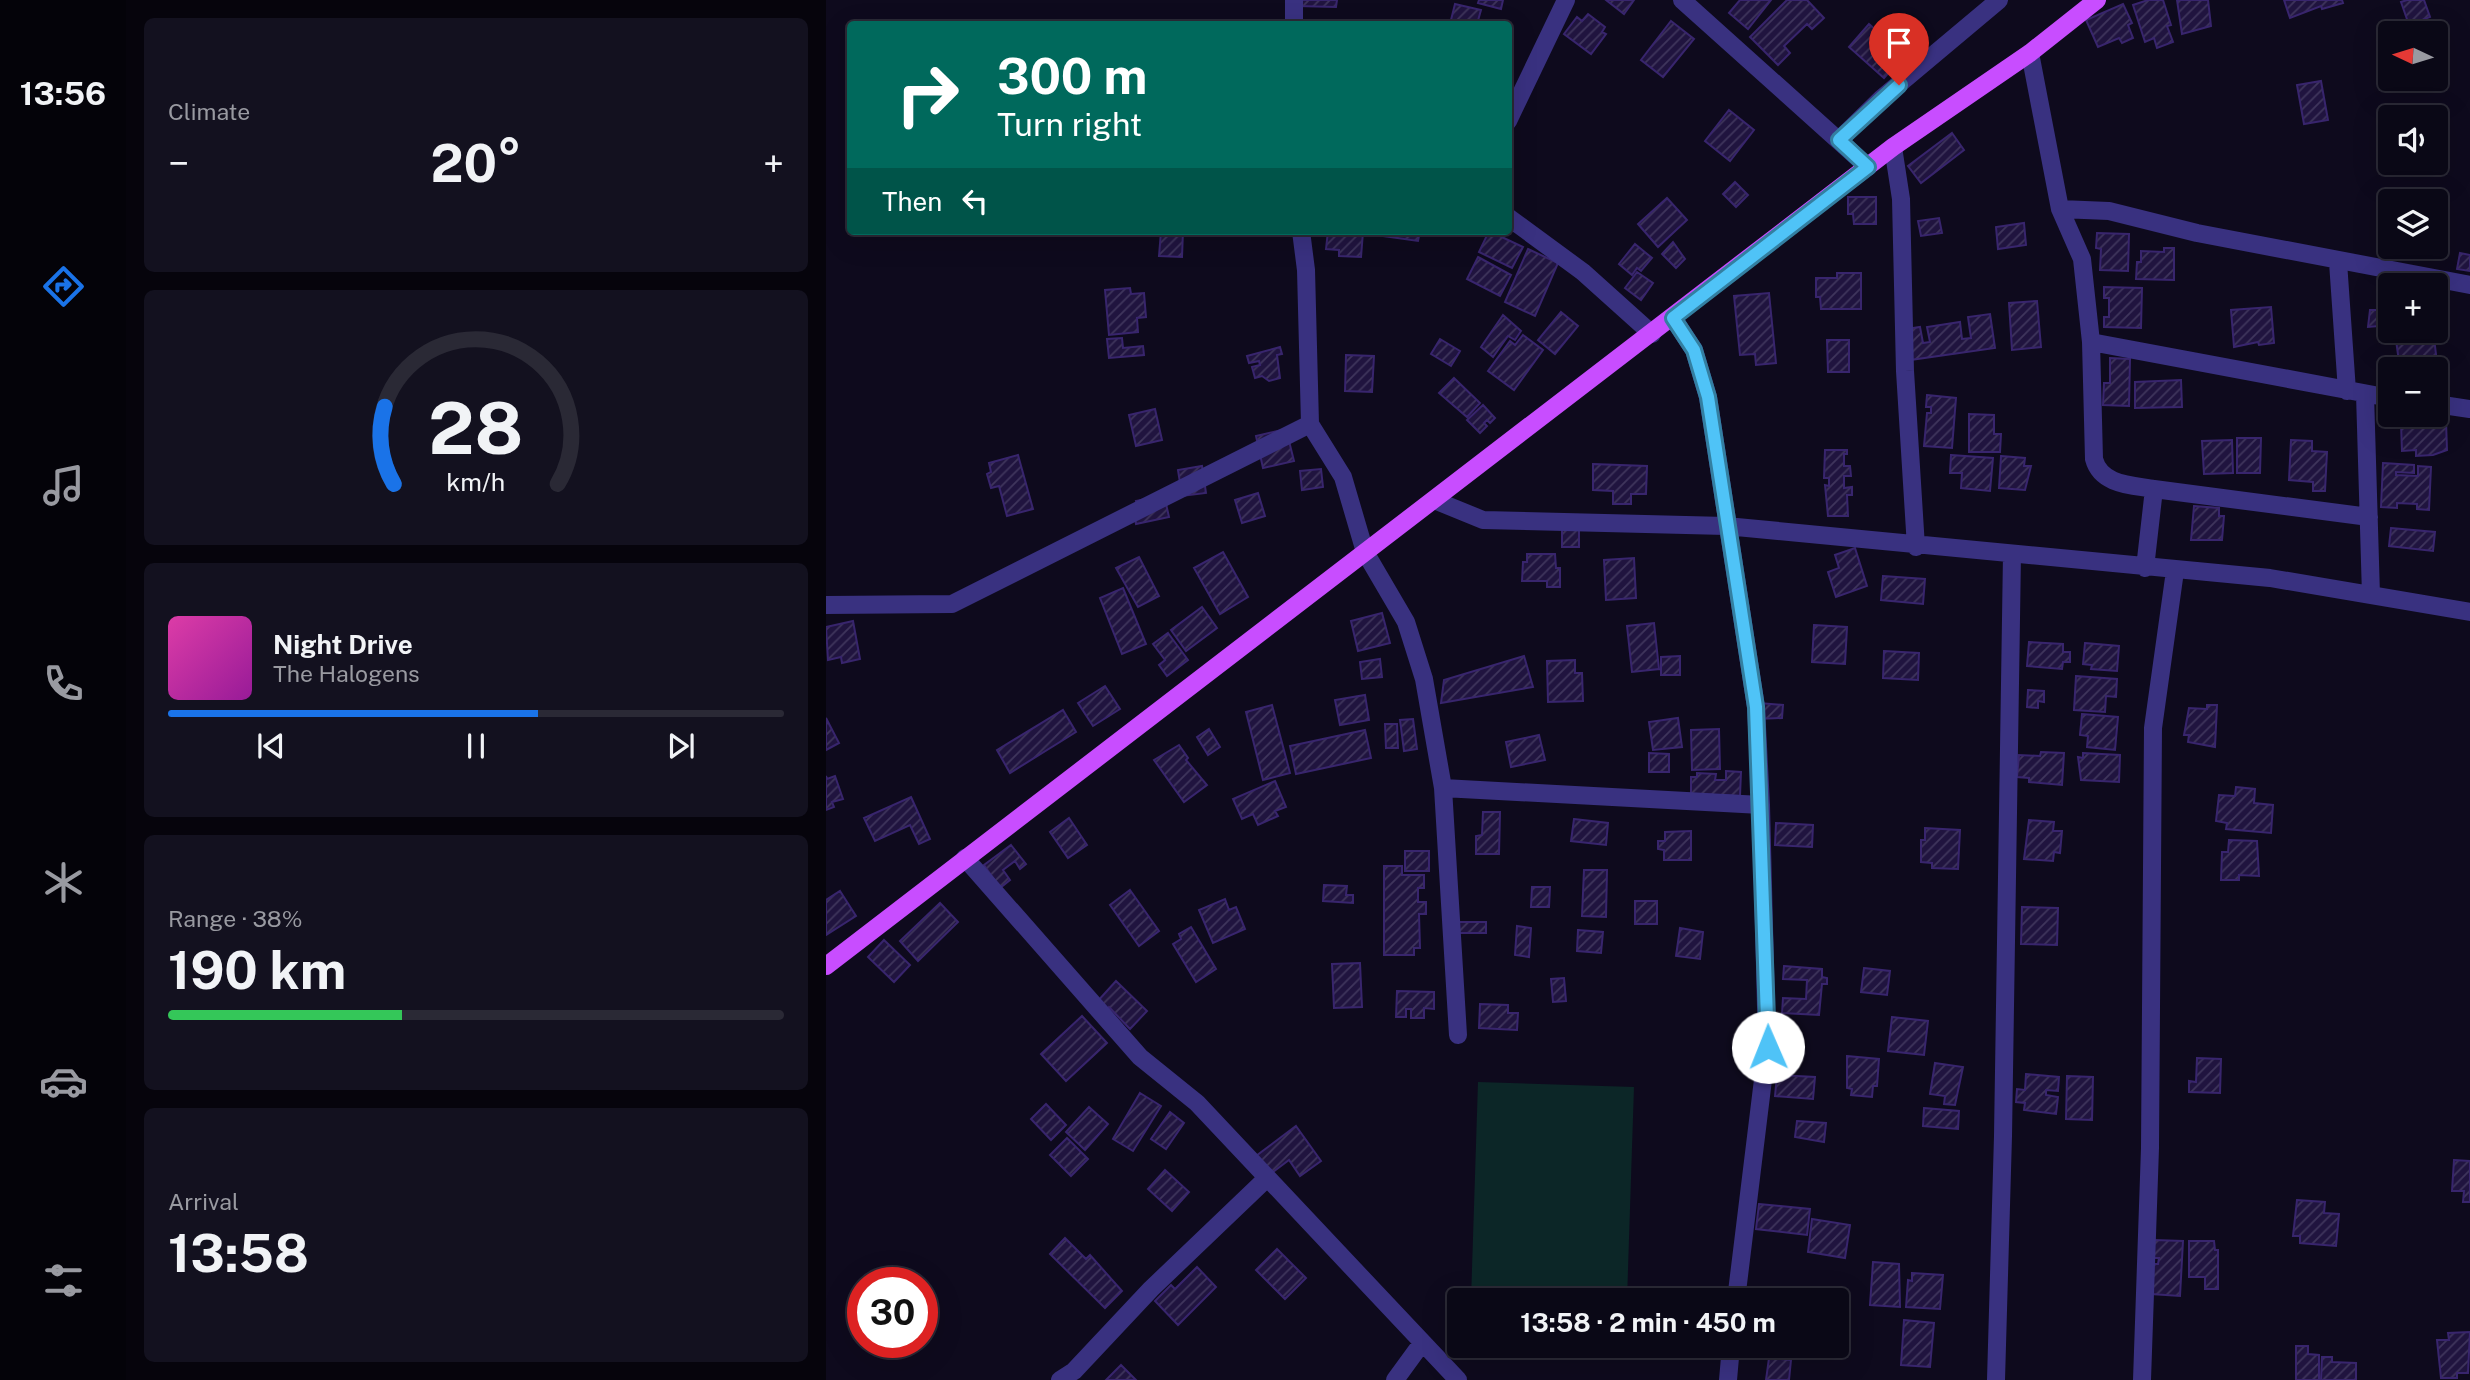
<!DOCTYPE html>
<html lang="en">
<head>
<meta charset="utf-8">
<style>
  :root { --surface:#0a0816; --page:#13111f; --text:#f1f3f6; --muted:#999aa1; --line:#2a2935; --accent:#1a73e8 }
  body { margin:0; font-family:"Public Sans",sans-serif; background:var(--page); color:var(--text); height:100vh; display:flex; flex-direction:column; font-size:26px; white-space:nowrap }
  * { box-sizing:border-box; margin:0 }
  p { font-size:23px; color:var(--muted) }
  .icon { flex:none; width:38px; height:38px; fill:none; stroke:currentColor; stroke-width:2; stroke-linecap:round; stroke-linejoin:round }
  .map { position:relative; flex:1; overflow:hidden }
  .details { display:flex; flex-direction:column; gap:18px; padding:18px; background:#06040c; width:700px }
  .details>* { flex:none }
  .banner { position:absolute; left:21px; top:21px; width:665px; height:214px; border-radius:7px; box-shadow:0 7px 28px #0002,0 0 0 2px var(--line); background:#00695c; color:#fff; overflow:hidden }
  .needle { width:46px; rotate:274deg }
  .tools { position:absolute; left:1552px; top:21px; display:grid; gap:14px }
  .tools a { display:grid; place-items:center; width:70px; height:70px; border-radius:7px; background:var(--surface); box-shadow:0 7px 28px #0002,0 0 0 2px var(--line); font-size:35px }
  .speed { position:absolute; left:21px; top:1267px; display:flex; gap:14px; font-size:35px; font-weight:700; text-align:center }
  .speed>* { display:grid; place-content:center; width:91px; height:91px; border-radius:50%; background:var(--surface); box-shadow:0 7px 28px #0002,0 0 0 2px var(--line); line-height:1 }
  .speed .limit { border:10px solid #d22; background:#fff; color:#111 }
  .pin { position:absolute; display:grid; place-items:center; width:60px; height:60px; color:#fff; margin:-72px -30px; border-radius:50% 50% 50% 0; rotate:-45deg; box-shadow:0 0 7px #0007 }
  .pin .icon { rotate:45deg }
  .me { position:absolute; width:77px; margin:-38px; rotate:359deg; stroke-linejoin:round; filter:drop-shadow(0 0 5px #0008) }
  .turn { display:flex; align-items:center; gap:24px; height:147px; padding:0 35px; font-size:32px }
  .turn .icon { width:91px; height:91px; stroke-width:2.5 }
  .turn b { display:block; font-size:49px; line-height:60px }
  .then { display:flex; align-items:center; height:66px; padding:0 35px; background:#0003; gap:14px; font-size:26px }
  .big { font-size:52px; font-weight:700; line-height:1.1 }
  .details .widget { flex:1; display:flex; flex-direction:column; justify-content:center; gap:10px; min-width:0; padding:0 24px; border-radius:10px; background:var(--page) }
  .details .dial { align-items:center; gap:0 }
  .dial svg { height:182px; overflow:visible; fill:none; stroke:var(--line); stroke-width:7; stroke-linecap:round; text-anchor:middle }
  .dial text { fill:var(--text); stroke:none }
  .song { display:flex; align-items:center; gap:21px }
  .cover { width:84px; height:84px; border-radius:10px; background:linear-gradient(135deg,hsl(320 70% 55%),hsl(300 70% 35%)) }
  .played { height:7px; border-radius:4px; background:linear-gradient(90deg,var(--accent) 60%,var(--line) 60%) }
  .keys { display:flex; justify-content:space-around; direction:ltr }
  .heat { display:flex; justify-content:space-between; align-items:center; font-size:38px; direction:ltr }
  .charge { height:10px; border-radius:5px; background:linear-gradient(90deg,#34c759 38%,var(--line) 0) }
  .trip { position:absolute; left:621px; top:1288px; width:402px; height:70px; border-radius:7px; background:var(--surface); box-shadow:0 7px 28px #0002,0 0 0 2px var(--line); font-weight:700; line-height:70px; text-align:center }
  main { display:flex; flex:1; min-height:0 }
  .tab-bar { display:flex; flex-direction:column; width:126px; justify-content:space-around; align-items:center; background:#040309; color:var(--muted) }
  .tab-bar .icon { width:49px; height:49px }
  .tab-bar .on { color:var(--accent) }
  .tab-bar b { font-size:32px; color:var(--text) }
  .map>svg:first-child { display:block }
</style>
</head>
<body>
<main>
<nav class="tab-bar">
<b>13:56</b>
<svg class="icon on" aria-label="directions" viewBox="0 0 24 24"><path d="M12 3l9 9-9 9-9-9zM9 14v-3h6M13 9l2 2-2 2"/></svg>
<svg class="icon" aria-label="music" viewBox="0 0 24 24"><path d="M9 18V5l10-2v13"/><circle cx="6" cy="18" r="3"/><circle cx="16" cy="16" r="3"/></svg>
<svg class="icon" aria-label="phone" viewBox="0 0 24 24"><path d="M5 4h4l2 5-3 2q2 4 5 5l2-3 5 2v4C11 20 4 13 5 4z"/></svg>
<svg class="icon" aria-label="climate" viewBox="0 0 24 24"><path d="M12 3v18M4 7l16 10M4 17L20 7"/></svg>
<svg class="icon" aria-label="car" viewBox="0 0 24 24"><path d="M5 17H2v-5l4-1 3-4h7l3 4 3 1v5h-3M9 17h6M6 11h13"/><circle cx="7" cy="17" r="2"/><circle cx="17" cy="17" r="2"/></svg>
<svg class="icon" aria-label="filters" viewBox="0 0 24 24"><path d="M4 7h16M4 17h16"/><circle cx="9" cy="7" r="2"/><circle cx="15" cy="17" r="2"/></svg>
</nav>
<section class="details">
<div class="widget"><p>Climate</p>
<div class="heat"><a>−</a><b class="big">20°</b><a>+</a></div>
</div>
<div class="widget dial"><svg viewBox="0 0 100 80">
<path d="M14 69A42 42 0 1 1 86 69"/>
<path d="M14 69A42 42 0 0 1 10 35" stroke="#1a73e8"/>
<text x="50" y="56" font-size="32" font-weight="700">28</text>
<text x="50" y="72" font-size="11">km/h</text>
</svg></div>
<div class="widget">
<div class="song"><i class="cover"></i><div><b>Night Drive</b><p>The Halogens</p></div></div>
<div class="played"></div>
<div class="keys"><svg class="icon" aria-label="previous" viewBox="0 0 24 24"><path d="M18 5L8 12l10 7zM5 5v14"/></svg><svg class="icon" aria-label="pause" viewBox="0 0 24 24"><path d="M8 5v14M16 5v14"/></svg><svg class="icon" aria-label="next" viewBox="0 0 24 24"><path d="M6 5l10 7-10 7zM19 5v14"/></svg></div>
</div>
<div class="widget"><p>Range · 38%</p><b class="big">190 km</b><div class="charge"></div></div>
<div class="widget"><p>Arrival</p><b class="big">13:58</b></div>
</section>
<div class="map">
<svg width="1644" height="1380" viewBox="0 0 1644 1380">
  <defs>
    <pattern id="building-hatch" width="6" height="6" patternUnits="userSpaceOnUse" patternTransform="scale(1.75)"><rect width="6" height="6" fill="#20143f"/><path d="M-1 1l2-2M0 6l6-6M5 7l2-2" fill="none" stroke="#3f355c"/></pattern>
  </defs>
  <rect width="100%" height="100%" fill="#0e0a1d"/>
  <path fill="#0c2627" d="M652,1082L808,1087L801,1300H645Z"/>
  <path fill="url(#building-hatch)" stroke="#38256d" stroke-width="2" d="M472,0H511L510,7L471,6Z
    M653,0H677L675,9L652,3Z
    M780,0H808L798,14Z
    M914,0H945L922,29L903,13Z
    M961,0H981L998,18L986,29L981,24L958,46L964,53L952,65L924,37Z
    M1322,0H1337L1345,25L1341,26L1347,42L1331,48L1328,38L1319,42L1307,5Z
    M1351,0H1382L1385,26L1356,34Z
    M1458,0H1516L1517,3L1496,9L1495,6L1464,18Z
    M1581,0H1598L1604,17L1583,25L1575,2Z
    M629,4L655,10L651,24H624Z
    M1297,4L1306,23L1302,25L1307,38L1296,43L1293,38L1272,47L1260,20Z
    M762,14L779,27L776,32L780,34L765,54L738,34L751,17L756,21Z
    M845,21L868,39L837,77L815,60Z
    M1043,24L1078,55L1058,78L1023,47Z
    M1495,81L1502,120L1478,124L1471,85Z
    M903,110L928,130L904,161L879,141Z
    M1126,133L1138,150L1095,183L1082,166Z
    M909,182L922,195L910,207L897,194Z
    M1022,197H1050V224H1028L1027,214H1022Z
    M841,198L861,220L832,247L812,224Z
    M1113,218L1116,233L1095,236L1092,221Z
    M1198,223L1200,245L1172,249L1170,227Z
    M335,231H357L356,257L333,256Z
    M502,231L537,232L535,257L513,256V250L500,249Z
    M550,231H594L592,241L549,235Z
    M663,231L697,247L686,268L653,252Z
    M1271,233L1303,234L1302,271L1274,270L1275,249L1270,248Z
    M847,242L859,259L850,268L836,254Z
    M809,244L826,258L815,271L811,268L806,275L793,264Z
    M1338,248H1348V280L1310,279L1311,262H1315V251L1338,252Z
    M702,249L732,263L709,316L679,302Z
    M1634,253L1644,255V271L1631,269Z
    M652,257L685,275L674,296L641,279Z
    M811,272L827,283L815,300L799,288Z
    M1011,273H1035V309H995L994,297H990V278H1011Z
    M1278,287L1316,288L1315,328L1278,327V317H1283V298H1278Z
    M304,288L305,294L318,293L320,317L311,318L312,332L283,335L279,290Z
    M943,293L950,363L930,365L929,354L914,355L908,296Z
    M1554,296L1564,297V325L1542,327L1544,310H1553Z
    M1211,301L1215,347L1186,350L1183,303Z
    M1445,307L1448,343L1433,345L1432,342L1408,347L1405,310Z
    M735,312L752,326L729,354L712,340Z
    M1164,314L1169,348L1084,360L1080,329L1094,327L1097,343L1104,342L1101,327L1134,322L1136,339L1145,338L1142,317Z
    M677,315L695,331L689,340L682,336L667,357L655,347Z
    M697,335L717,350L688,390L662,371L684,341L689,345Z
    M1597,336V340L1608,338L1612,371L1574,369L1570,340Z
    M296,338L297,348L317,346L318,355L283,358L281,339Z
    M614,339L634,351L625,366L605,354Z
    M1001,340H1023V372H1002Z
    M454,347L456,354L451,355L454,378L443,381L436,376L429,378L426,367L434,365L433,361L423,363L421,356Z
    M520,355L548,356L546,392L519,391Z
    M1284,358L1304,359L1303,406L1277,405L1278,383H1284Z
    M628,378L654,403L641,417L613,393Z
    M1355,380L1356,407L1309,408V382Z
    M1101,395L1130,398L1126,448L1098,446L1101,413H1105V407H1100Z
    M657,405L669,418L664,423L661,420L658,423L661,426L654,433L641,420Z
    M329,409L336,440L310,446L303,415Z
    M1143,414L1168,415V434H1175L1174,452H1143Z
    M1596,415H1610V421H1620L1621,450L1607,455L1590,456V450L1576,451L1575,424L1591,423L1590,418Z
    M460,429L468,461L437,468L430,436Z
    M1411,438H1435L1434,473H1411Z
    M1406,440L1407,473L1378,474L1376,441Z
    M1465,440L1486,441V451L1501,452L1499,491H1487V482L1463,480Z
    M999,450H1021V454H1018V466H1024L1025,476H1018V488L1026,487V495H1021L1022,516H1002L999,485L1003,486V478H998Z
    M192,455L207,509L181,516L173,486L165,488L161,474L165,472L163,463Z
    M1125,455L1167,458L1164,491L1135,488L1136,473H1124Z
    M1175,456L1199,458L1198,466H1205L1199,490L1173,488Z
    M1557,463L1588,465V473L1570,472V475L1592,476V466L1605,467L1603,510L1591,509V504L1571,503V508L1555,507Z
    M767,464L821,466L820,494H805V504H787V491L767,490Z
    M376,466L380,493L356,496L352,470Z
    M495,469L497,487L476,490L474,471Z
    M432,493L439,516L416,523L409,500Z
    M338,495L343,517L310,524L308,513L313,512L310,501Z
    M1368,506L1393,508V516H1398L1396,540H1365Z
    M736,526H753V547H736Z
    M1565,528L1609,532L1607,551L1563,546Z
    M1029,548L1041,586L1010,597L1002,572L1013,568L1009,555Z
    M397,552L422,597L394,614L368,568Z
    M701,554H729L730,568H734V587H721V581H696L697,562H701Z
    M313,557L333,596L312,607L290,568Z
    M808,558L810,598L780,600L778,560Z
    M1057,576L1099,579L1097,604L1055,600Z
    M297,588L320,644L296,654L274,598Z
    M376,607L391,628L360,651L345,630Z
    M556,613L564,643L532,651L525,621Z
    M27,621L34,659L16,663L15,657L2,660L0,627Z
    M828,623L833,669L806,672L801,626Z
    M988,625L1021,627L1019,664L986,662Z
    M342,633L362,660L341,676L333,665L339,660L327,644Z
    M1203,642L1237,644V652H1244V662H1237L1236,669L1201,666Z
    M1259,643L1293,646L1291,671L1265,669L1266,665L1257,664Z
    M1058,651L1093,653L1092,680L1057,678Z
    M698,656L707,687L615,703L618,680Z
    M854,656V675H835V657Z
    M554,659L556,677L536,679L534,662Z
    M749,660V673H756L757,701L722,702L721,661Z
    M1250,676L1291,679L1290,697L1280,696L1279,712L1248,710Z
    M279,686L294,709L267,726L252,703Z
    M1202,690L1218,691V702L1212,701V708L1201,707Z
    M539,695L543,720L514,725L509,700Z
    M933,703L957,705L956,718L932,719Z
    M446,705L464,773L437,780L420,712Z
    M1381,705H1391L1389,747L1362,742L1363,735H1358L1363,708L1381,709Z
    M237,710L250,732L184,773L171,750Z
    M1256,714L1292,717L1289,750L1261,747L1262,736L1254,735Z
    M0,718L13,743L0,750Z
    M852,718L856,747L827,750L823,722Z
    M587,719L591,749L578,751L574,720Z
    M559,724H571L572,748H560Z
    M383,729L394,747L382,755L371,737Z
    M893,729L894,769L866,770L865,730Z
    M539,730L545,758L470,774L464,746Z
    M713,735L719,760L685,767L680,742Z
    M353,745L362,758L360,760L381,785L358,802L328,760Z
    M1215,752L1238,753L1236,785L1203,782V778L1191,777L1193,755L1214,756Z
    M823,753L843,754V772H823Z
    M1257,753L1294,755L1293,782L1255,780L1252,757L1257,758Z
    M900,771L915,772L914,796L865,794V777H871V773L890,774L889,780H900Z
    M0,776L1,779L9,776L17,799L6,802L8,807L0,810Z
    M449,781L460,807L449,811L452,816L432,825L427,814L416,819L407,799Z
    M1410,787L1429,789L1428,803L1447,805L1445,833L1400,829L1401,823L1390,821L1393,795L1409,796Z
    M85,797L104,839L93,844L84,825L49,841L38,818Z
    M657,812H674L673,854H650V836L656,835Z
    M243,818L261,845L242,858L224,832Z
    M748,819L782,823L780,845L745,841Z
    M1203,820L1228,822L1227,831H1236L1234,853L1228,852L1227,861L1198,859Z
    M950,823L987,825L986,847L949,845Z
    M1099,828L1134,830L1132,869L1106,868V863L1095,862V840H1099Z
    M865,831V860H838V850L832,849V841H839V832Z
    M1403,840L1431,841L1433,876L1413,875V880H1395L1396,852H1402Z
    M185,845L200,864L194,869L189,861L177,870L184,880L174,888L158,865Z
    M579,851H603V871H579Z
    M558,866H576V875H598V888H592V902H600V914H593L594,948H588V955H558Z
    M758,870H781L780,917L756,916Z
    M498,885L521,886L520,895H527V903L497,901Z
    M706,887H724L723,907H705Z
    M304,890L333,931L313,946L284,905Z
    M14,891L30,916L0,935V900Z
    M399,899L403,910L410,907L419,929L387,943L373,910Z
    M809,901H831V924H809Z
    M114,903L132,922L92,961L74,941Z
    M1196,907L1232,908L1231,945L1195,944Z
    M631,922H660V933H631Z
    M691,926L705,928L703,957L689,955Z
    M365,927L390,969L370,982L347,944L355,939L353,934Z
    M854,928L877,932L874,959L850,956Z
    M752,930L777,932L775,953L751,951Z
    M58,940L84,965L68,982L42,957Z
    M534,963L536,1007L508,1008L506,964Z
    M958,966L996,969V977L1001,978V984H996L993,1015L956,1013L957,998L980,999L981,980L957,979Z
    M1038,968L1064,971L1061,995L1035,992Z
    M738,978L740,1001L727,1002L725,979Z
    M290,981L321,1011L304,1029L283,1007L279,1012L270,1003Z
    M571,991L608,992V1009L598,1008V1018H585V1009H580V1017H570Z
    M654,1004L682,1005V1013H692L691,1030L653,1028Z
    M256,1016L281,1043L240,1081L215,1054Z
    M1066,1017L1102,1021L1098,1055L1062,1051Z
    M1021,1056L1053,1059L1051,1086H1047L1046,1097L1025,1095L1026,1089L1021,1088Z
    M1371,1058L1395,1059L1394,1093L1363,1092V1081L1370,1082Z
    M1109,1063L1137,1067L1129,1105L1118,1104L1119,1096L1104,1094Z
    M1200,1074L1233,1077L1232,1091L1220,1090V1095L1232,1097L1230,1114L1198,1110L1199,1103L1190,1102L1191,1089L1199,1090Z
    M951,1075L989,1077L987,1099L949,1096Z
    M1241,1076L1267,1077L1266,1120L1240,1119Z
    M314,1093L335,1106L307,1151L287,1139Z
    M220,1104L240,1125L225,1140L205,1119Z
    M263,1107L282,1124L259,1150L240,1132Z
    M1098,1108L1133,1111L1132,1129L1097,1126Z
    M344,1112L358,1123L340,1149L325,1139Z
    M971,1121L1000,1123L998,1142L969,1137Z
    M470,1126L495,1161L474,1176L463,1160L443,1175L430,1156Z
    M241,1138L262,1159L245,1176L224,1155Z
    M1628,1160L1644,1161V1202H1637L1638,1191H1626Z
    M339,1170L363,1192L346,1211L322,1189Z
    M1471,1200L1499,1202L1498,1213L1513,1214L1510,1246L1474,1243V1236H1467Z
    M933,1204L984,1209L981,1235L930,1229Z
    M986,1219L1024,1225L1019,1258L982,1252Z
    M239,1238L260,1259L264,1255L296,1291L279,1308L224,1254Z
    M1328,1240L1357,1241L1354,1296L1325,1294L1327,1264H1332L1333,1258H1327Z
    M1363,1241H1388L1389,1250H1392V1289H1379V1277H1363Z
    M451,1249L480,1278L459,1299L430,1270Z
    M1047,1262L1073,1264L1074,1307L1044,1305Z
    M371,1267L390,1287L352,1325L329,1301L345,1285L349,1289Z
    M1086,1273L1117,1275L1114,1309L1080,1307L1082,1280L1086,1281Z
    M1078,1320L1108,1323L1104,1367L1075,1365Z
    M1644,1332L1642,1373H1631V1378H1615L1611,1340H1623L1622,1333Z
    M1470,1346H1482V1354L1493,1355V1380H1470Z
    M1496,1357H1506V1362L1530,1363V1380H1495Z
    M943,1358L965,1360L963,1380H940Z
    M295,1365L310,1380H280Z"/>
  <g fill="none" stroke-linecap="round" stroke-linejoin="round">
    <path stroke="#393180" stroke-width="18" d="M856,0L1042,167
      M468,24V0
      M1204,53L1234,209L1256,259L1265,342L1268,459C1275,485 1305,485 1328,489L1319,568
      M682,121L740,0
      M1013,140L1055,99L1173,0
      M1067,147L1075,199L1079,371L1090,547
      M1234,209L1283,211L1371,233L1644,285
      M682,217L757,272L826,334
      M475,231L480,270L484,424L517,477L539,552L580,622L598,679L617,788L632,1035
      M1512,262L1521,391
      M847,318L868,350L882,397L930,707L935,805L941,1047L910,1300
      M1265,342L1564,398
      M1539,394L1545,595
      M1610,404L1644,409
      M1328,489L1543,517
      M608,500L657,520L900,526L1444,578L1644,612
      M0,605L126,604L484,424
      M617,788L935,805
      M139,858L314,1057L371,1103L632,1380
      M234,1380L248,1371L325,1289L441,1178
      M569,1380L596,1343
      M902,1380L905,1346
      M1170,1380L1177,1136L1186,554
      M1316,1380L1324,1148L1327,728L1349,571"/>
    <path stroke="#c84dff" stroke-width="18" d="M0,966L1067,147L1204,53L1271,0"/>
  </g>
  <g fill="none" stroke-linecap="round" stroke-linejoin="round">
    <g stroke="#337fa1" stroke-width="18">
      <path id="route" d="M942,1047L930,707L882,397L868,350L847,318L1042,167L1013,140L1073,85"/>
    </g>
    <use href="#route" stroke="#4fc3f7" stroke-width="12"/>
  </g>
</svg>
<div class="tools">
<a><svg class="needle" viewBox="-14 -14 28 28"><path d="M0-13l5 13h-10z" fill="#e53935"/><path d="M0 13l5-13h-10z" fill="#999aa1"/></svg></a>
<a><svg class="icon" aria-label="sound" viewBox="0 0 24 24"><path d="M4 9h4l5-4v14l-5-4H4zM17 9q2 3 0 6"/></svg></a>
<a><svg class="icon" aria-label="layers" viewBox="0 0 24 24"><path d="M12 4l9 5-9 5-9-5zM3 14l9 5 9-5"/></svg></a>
<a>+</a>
<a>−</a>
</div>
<div class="speed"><div class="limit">30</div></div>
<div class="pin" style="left:1073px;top:85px;background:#d93025"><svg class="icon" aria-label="arrive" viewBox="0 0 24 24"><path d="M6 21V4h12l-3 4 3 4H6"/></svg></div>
<svg class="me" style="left:942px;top:1047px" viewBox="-20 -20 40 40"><circle r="19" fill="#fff"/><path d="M0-13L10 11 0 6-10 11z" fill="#4fc3f7"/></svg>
<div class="trip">13:58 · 2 min · 450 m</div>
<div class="banner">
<div class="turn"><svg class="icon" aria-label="right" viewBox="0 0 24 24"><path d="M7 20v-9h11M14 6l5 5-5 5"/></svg><div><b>300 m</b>Turn right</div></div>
<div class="then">Then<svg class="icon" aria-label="left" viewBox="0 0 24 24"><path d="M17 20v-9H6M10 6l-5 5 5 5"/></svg></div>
</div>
</div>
</main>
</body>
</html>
